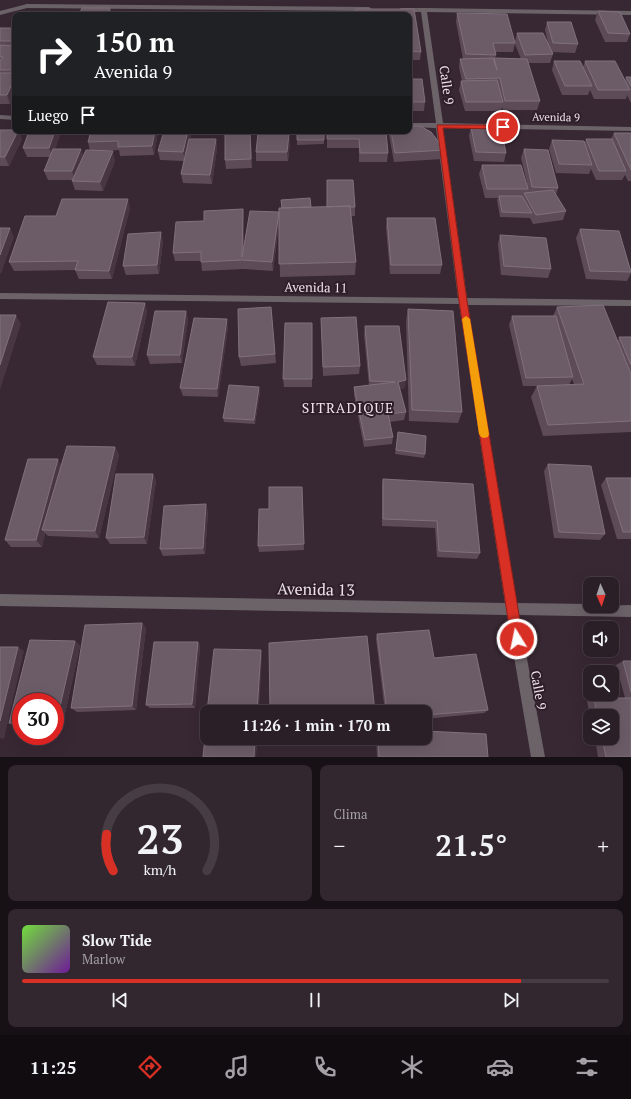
<!DOCTYPE html>
<html lang="es">
<head>
<meta charset="utf-8">
<style>
  :root { --surface:#2a1e27; --page:#32272f; --text:#f1f3f6; --muted:#a5a2a7; --line:#463c44; --accent:#d93025 }
  body { margin:0; font-family:"PT Serif",serif; background:var(--page); color:var(--text); height:100vh; display:flex; flex-direction:column; font-size:15px; white-space:nowrap }
  * { box-sizing:border-box; margin:0 }
  p { font-size:13px; color:var(--muted) }
  .icon { flex:none; width:22px; height:22px; fill:none; stroke:currentColor; stroke-width:2; stroke-linecap:round; stroke-linejoin:round }
  .map { position:relative; height:757px; overflow:hidden }
  .drawer { display:flex; flex-direction:column; gap:8px; padding:8px; background:#171015; flex:1 }
  .drawer>* { flex:none }
  .hud { position:absolute; left:12px; top:12px; width:400px; height:122px; border-radius:8px; box-shadow:0 4px 16px #0002,0 0 0 1px var(--line); background:#202124; color:#fff; overflow:hidden }
  .needle { width:26px; rotate:177deg }
  .buttons { position:absolute; left:583px; top:577px; display:grid; gap:8px }
  .buttons a { display:grid; place-items:center; width:36px; height:36px; border-radius:8px; background:var(--surface); box-shadow:0 4px 16px #0002,0 0 0 1px var(--line); font-size:20px }
  .speed { position:absolute; left:12px; top:693px; display:flex; gap:8px; font-size:20px; font-weight:700; text-align:center }
  .speed>* { display:grid; place-content:center; width:52px; height:52px; border-radius:50%; background:var(--surface); box-shadow:0 4px 16px #0002,0 0 0 1px var(--line); line-height:1 }
  .speed .limit { border:6px solid #d22; background:#fff; color:#111 }
  .pin { position:absolute; display:grid; place-items:center; width:34px; height:34px; color:#fff; margin:-17px; border:2px solid #fff; border-radius:50%; box-shadow:0 1px 4px #0007 }
  .me { position:absolute; width:44px; margin:-22px; rotate:350deg; stroke-linejoin:round; filter:drop-shadow(0 0 3px #0008) }
  .turn { display:flex; align-items:center; gap:14px; height:84px; padding:0 16px; font-size:18px }
  .turn .icon { width:52px; height:52px; stroke-width:2.5 }
  .turn b { display:block; font-size:28px; line-height:34px }
  .then { display:flex; align-items:center; height:38px; padding:0 16px; background:#0003; gap:8px; font-size:15px }
  .big { font-size:30px; font-weight:800; line-height:1.1 }
  .drawer .widget { flex:1; display:flex; flex-direction:column; justify-content:center; gap:6px; min-width:0; padding:0 14px; border-radius:8px; background:var(--page) }
  .drawer .dial { align-items:center; gap:0 }
  .dial svg { height:104px; overflow:visible; fill:none; stroke:var(--line); stroke-width:7; stroke-linecap:round; text-anchor:middle }
  .dial text { fill:var(--text); stroke:none }
  .song { display:flex; align-items:center; gap:12px }
  .cover { width:48px; height:48px; border-radius:6px; background:linear-gradient(135deg,hsl(100 70% 55%),hsl(280 70% 35%)) }
  .played { height:4px; border-radius:2px; background:linear-gradient(90deg,var(--accent) 85%,var(--line) 85%) }
  .keys { display:flex; justify-content:space-around; direction:ltr }
  .heat { display:flex; justify-content:space-between; align-items:center; font-size:22px; direction:ltr }
  .drawer .tiles { flex:1; display:grid; gap:8px; grid-template-columns:1fr 1fr }
  .widget:last-child { grid-column:span 2 }
  .trip { position:absolute; left:200px; top:705px; width:232px; height:40px; border-radius:8px; background:var(--surface); box-shadow:0 4px 16px #0002,0 0 0 1px var(--line); font-weight:800; line-height:40px; text-align:center }
  .dock { display:flex; height:64px; justify-content:space-around; align-items:center; background:#110c10; color:var(--muted) }
  .dock .icon { width:28px; height:28px }
  .dock .current { color:var(--accent) }
  .dock b { font-size:18px; color:var(--text) }
  .map>svg:first-child { display:block }
</style>
</head>
<body>
<div class="map">
<svg width="631" height="757" viewBox="0 0 631 757">
  <rect width="100%" height="100%" fill="#382834"/>
  <g fill="none" stroke-linecap="round" stroke-linejoin="round">
    <path fill="#6c6369" fill-rule="evenodd" d="M27,4L369,7L372,9L369,11L27,8L0,15V11Z
      M424,8L631,11V15L427,12L443,123L631,127V131L443,128L467,298L631,300V306L468,305L517,603L590,604V606L631,605V617L519,615L545,757H531L507,615L0,606V594L505,603L459,304L0,299V293L458,298L436,128L409,127V123H436L421,12H401L398,10L401,8Z
      M0,115L15,116V120L0,119Z"/>
  </g>
  <path fill="#5d4b58" fill-rule="evenodd" d="M414,9L421,52L420,60H409V15Z
    M598,11L630,34L627,42H605L595,20Z
    M457,13L515,41L517,33L548,43L545,30L547,22L578,44L575,53L552,52L553,54L550,63H528L540,101L537,110H503L502,107L501,111H465L459,90L461,81H462L459,67L460,59H463L456,22ZM515,44L521,59L495,58L496,55L495,52H513Z
    M0,28H15V93L10,104H0Z
    M554,61L583,67L585,61L625,80L626,77H631V103L627,95L626,99H594L590,90L588,95H562L552,70Z
    M409,79L425,102L424,111H409Z
    M471,127L506,153L504,162L474,161L469,136Z
    M0,130L18,131L22,139L9,166H0Z
    M91,131H158V132L154,155L120,156L119,150L101,151L115,161L103,191L75,190L72,181L73,180H48L44,171L50,157H27L23,148L60,135L55,149L83,156L90,151L88,142Z
    M297,131H324V144L297,145Z
    M327,131H386L388,153L387,162H359V148H327Z
    M390,131H409L445,150L443,159L394,162L389,135Z
    M614,133H631V181H628L625,175L622,180H596L591,169L589,174L556,173L549,149L552,140L585,143L586,139H611Z
    M191,134L190,139H216L217,148L212,184L183,183L181,174L184,161L160,160L158,151Z
    M251,140L252,168L226,169L225,160Z
    M290,143L288,161H256V152Z
    M524,149L558,188L556,195L566,211L563,220L533,224L530,218L500,217L497,200L498,198H485L479,174L482,165L527,183L521,158Z
    M327,180L355,207V216H351L356,262L355,275L280,277L279,224L273,271L243,269L202,271L201,261H175L173,253L243,209L244,218V248L279,212L311,207H327Z
    M130,208L112,279H79L75,270L14,271L9,262L56,216Z
    M387,218L442,265L440,274H390L386,227Z
    M580,229L631,271V273L627,281L586,279L576,238Z
    M500,235L551,269L548,278L501,275L498,244Z
    M163,241L159,274L126,275L123,266Z
    M145,303L147,312L135,366L97,365L93,357Z
    M271,307L276,363L241,366L239,357Z
    M557,307L618,341L619,337H631V432L543,436L531,397L537,386H546H523L509,325L512,316H553ZM572,379L574,384L569,385Z
    M408,309L462,412L458,423L409,421L406,321Z
    M186,311L188,320L182,363L150,364L147,355Z
    M321,318L360,366L359,374L323,376Z
    M312,323V387H284L283,379Z
    M365,326L405,388L400,389L406,412L404,420L390,422L393,437L392,444L364,447L354,395V387L369,385L364,335Z
    M228,327L218,397L183,396L180,388Z
    M260,392L255,424L224,422L223,418Z
    M398,432L425,454L424,458L395,454Z
    M115,447L119,455L99,538L48,536L45,533L42,547H11L5,540Z
    M548,464L605,534L600,540L554,538L544,471Z
    M153,474L156,481L147,544H110L106,538Z
    M606,478H631V539H617L601,485Z
    M383,479L480,553L477,559L437,557L435,528L382,526V486Z
    M302,487L304,550L259,552L258,546L269,509Z
    M208,511L205,554L163,556L160,549Z
    M142,623L146,628L136,710L77,712L71,708Z
    M377,634L434,658L488,710L484,713L425,719V712H385L376,639Z
    M30,640L75,641L80,646L62,727H55V702H21V726H16L9,723Z
    M198,642L200,646L195,708H150L146,705Z
    M623,661H631V757H598L595,738H612V716H590L587,701L594,698H625L616,665Z
    M270,738H323V739L272,742Z
    M376,738H425L488,757H377Z"/>
  <path fill="#483643" d="M110,8L112,15H109Z
    M15,77V93L10,104L7,95Z
    M18,131L22,139L9,166L5,157Z
    M55,131H58L60,135L53,157L49,148Z
    M155,131H158V132L154,155L152,146Z
    M188,131H191V134L185,161L183,152Z
    M250,131L251,140L252,168L251,159Z
    M289,134L290,143L288,161L287,152Z
    M216,139L217,148L212,184L210,175Z
    M81,149L84,158L75,180L72,171Z
    M113,151L115,161L103,191L100,182Z
    M128,199L130,208L112,279L109,271Z
    M243,209L244,218L243,260L242,257Z
    M279,212V221L273,271L272,262Z
    M10,228L14,237L1,274L0,273V255Z
    M161,232L163,241L159,274L157,265Z
    M145,303L147,312L135,366L132,357Z
    M186,311L188,320L182,363L180,355Z
    M16,315L21,324L0,390V365Z
    M227,319L228,327L218,397L217,389Z
    M406,380L405,388L397,390L398,382Z
    M259,387L260,392L255,424L254,420Z
    M115,447L119,455L99,538L95,531Z
    M58,459L62,467L42,530L45,533L42,547L36,540Z
    M153,474L156,481L147,544L144,537Z
    M206,504L208,511L205,554L203,548Z
    M142,623L146,628L136,710L132,706Z
    M75,641L80,646L62,727L56,724Z
    M198,642L200,646L195,708L192,704Z
    M18,647L24,651L4,739L0,738V721Z
    M261,650L262,656L259,712H257Z
    M255,738H258L256,757H254Z"/>
  <path fill="#6c5c68" stroke="#80717c" d="M82,8H110L109,15H79Z
    M356,9H414L421,52L409,51V15H378V13V15H356Z
    M598,11L620,12L630,34L608,33Z
    M327,12H351V15H327Z
    M301,13H324V15H301Z
    M457,13L507,14L515,43H493L496,55L466,54Z
    M547,22H571L578,44L553,43Z
    M0,28H15V41H0Z
    M517,33H543L553,54L525,55Z
    M0,45L15,46V56L14,57H15V70H0V61L3,57H0Z
    M493,58L497,70L494,58L527,59L540,101H505L500,78L466,79L460,59Z
    M554,61H580L592,86H565Z
    M585,61H615L630,90H598Z
    M0,73H15V77L7,95H0Z
    M626,77H631V86Z
    M409,79H422L425,102H409Z
    M497,80L503,102H466L461,81Z
    M409,126H420L431,132L445,150L395,153L391,131H409Z
    M471,127L501,128L506,153L476,152Z
    M0,130H15V131H18L5,157H0Z
    M29,131H55L49,148H23Z
    M91,131H121L120,135L121,131H155L152,146L118,147V141L88,142Z
    M164,131H188L183,152L158,151Z
    M250,131L251,159L225,160V132Z
    M297,131H324V140H297Z
    M327,131H386L388,153H360L359,139H327Z
    M258,133L289,134L287,152H256Z
    M614,133H631V170Z
    M189,139H216L210,175L181,174Z
    M586,139H612L626,171H599Z
    M552,140L584,141L592,165L559,164Z
    M53,149H81L72,171H44Z
    M524,149L548,150L558,188L532,187Z
    M86,150L113,151L100,182L72,181Z
    M482,165H521L528,189H487Z
    M327,180H353L355,207H350V206L327,207Z
    M553,190L566,211L536,215L524,193Z
    M499,196H522L532,213L502,212Z
    M310,198L311,207L282,208L281,200Z
    M62,199H128L109,271L75,270L78,261L9,262L25,216H56Z
    M350,206L356,262L279,264V208Z
    M243,209L242,257L250,211L279,212L272,262L242,260L201,262V252L173,253L176,222L204,221V211Z
    M387,218H435L442,265H391Z
    M0,228H10L0,255Z
    M580,229L619,231L631,272L590,271Z
    M161,232L157,265L123,266L128,234Z
    M500,235L546,238L551,269L504,266Z
    M108,302L145,303L132,357H93Z
    M603,305L631,374V421L548,425L537,386L584,384L557,307Z
    M271,307L275,354L239,357L238,309Z
    M408,309L453,311L462,412L412,410Z
    M155,311H186L180,355H147Z
    M0,315H16L0,365Z
    M512,316H556L573,377L526,378Z
    M356,317L360,366L323,367L321,318Z
    M194,318L227,319L217,389L180,388Z
    M285,323H312V379H283Z
    M365,326H399L406,380L398,382L406,412L388,414L393,437L365,440L354,387L395,382L370,381Z
    M619,337H631V365Z
    M229,385L259,387L254,420L223,418Z
    M398,432L426,436L425,454L396,450Z
    M67,446L115,447L95,531L42,530Z
    M28,459H58L36,540H5Z
    M548,464L591,466L605,534L559,532Z
    M116,474H153L144,537L106,538Z
    M606,478H631V532H623Z
    M383,479L473,484L480,553L439,551L437,521L383,519Z
    M269,487H302L304,544L258,546L259,509H269Z
    M206,504L203,548L160,549L164,506Z
    M142,623L132,706L71,708L85,625Z
    M429,630L434,658L476,654L488,710L425,715V712H387L377,634Z
    M367,636L375,712H270L269,643Z
    M30,640L75,641L56,724L55,723V702H21V723H9Z
    M154,642H198L192,704L146,705Z
    M0,647H18L0,721Z
    M214,649L261,650L257,712H207Z
    M623,661H631V692Z
    M594,698H631V757H606L602,738H612V716H597Z
    M207,717V738H255L254,757H203Z
    M425,731L486,734L488,757H379L378,738H425Z
    M270,738H297L270,740Z"/>
  <path fill="#d93025" stroke="#8d1f18" d="M437,125H503L507,127L503,129L443,128L467,301L523,639L521,643L517,644L513,643L511,639L459,301Z"/>
  <path fill="#f59e0b" d="M466,316L470,319L489,434L488,437L484,438L481,437L479,434L462,319Z"/>
  <g text-anchor="middle" dominant-baseline="central" stroke-width="4" stroke-linejoin="round" paint-order="stroke">
    <g font-size="11" fill="#ede2ea" stroke="#2e1e2a">
      <text transform="translate(556 117) rotate(1)">Avenida 9</text>
    </g>
    <g font-size="13" fill="#ede2ea" stroke="#2e1e2a">
      <text transform="translate(447 85) rotate(82)">Calle 9</text>
      <text transform="translate(316 287) rotate(1)">Avenida 11</text>
      <text transform="translate(539 690) rotate(80)">Calle 9</text>
    </g>
    <g font-size="14" letter-spacing="1" fill="#ede2ea" stroke="#2e1e2a">
      <text x="348" y="407">SITRADIQUE</text>
    </g>
    <g font-size="16" fill="#ede2ea" stroke="#2e1e2a">
      <text transform="translate(316 589) rotate(1)">Avenida 13</text>
    </g>
  </g>
</svg>
<div class="buttons">
<a><svg class="needle" viewBox="-14 -14 28 28"><path d="M0-13l5 13h-10z" fill="#e53935"/><path d="M0 13l5-13h-10z" fill="#a5a2a7"/></svg></a>
<a><svg class="icon" aria-label="sound" viewBox="0 0 24 24"><path d="M4 9h4l5-4v14l-5-4H4zM17 9q2 3 0 6"/></svg></a>
<a><svg class="icon" aria-label="search" viewBox="0 0 24 24"><circle cx="10" cy="10" r="6"/><path d="M15 15l6 6"/></svg></a>
<a><svg class="icon" aria-label="layers" viewBox="0 0 24 24"><path d="M12 4l9 5-9 5-9-5zM3 14l9 5 9-5"/></svg></a>
</div>
<div class="speed"><div class="limit">30</div></div>
<div class="pin" style="left:503px;top:127px;background:#d93025"><svg class="icon" aria-label="arrive" viewBox="0 0 24 24"><path d="M6 21V4h12l-3 4 3 4H6"/></svg></div>
<svg class="me" style="left:517px;top:639px" viewBox="-20 -20 40 40"><circle r="17" fill="#d93025" stroke="#fff" stroke-width="3"/><path d="M0-11L8 9 0 5-8 9z" fill="#fff"/></svg>
<div class="trip">11:26 · 1 min · 170 m</div>
<div class="hud">
<div class="turn"><svg class="icon" aria-label="right" viewBox="0 0 24 24"><path d="M7 20v-9h11M14 6l5 5-5 5"/></svg><div><b>150 m</b>Avenida 9</div></div>
<div class="then">Luego<svg class="icon" aria-label="arrive" viewBox="0 0 24 24"><path d="M6 21V4h12l-3 4 3 4H6"/></svg></div>
</div>
</div>
<section class="drawer">
<div class="tiles">
<div class="widget dial"><svg viewBox="0 0 100 80">
<path d="M14 69A42 42 0 1 1 86 69"/>
<path d="M14 69A42 42 0 0 1 9 41" stroke="#d93025"/>
<text x="50" y="56" font-size="32" font-weight="700">23</text>
<text x="50" y="72" font-size="11">km/h</text>
</svg></div>
<div class="widget"><p>Clima</p>
<div class="heat"><a>−</a><b class="big">21.5°</b><a>+</a></div>
</div>
<div class="widget">
<div class="song"><i class="cover"></i><div><b>Slow Tide</b><p>Marlow</p></div></div>
<div class="played"></div>
<div class="keys"><svg class="icon" aria-label="previous" viewBox="0 0 24 24"><path d="M18 5L8 12l10 7zM5 5v14"/></svg><svg class="icon" aria-label="pause" viewBox="0 0 24 24"><path d="M8 5v14M16 5v14"/></svg><svg class="icon" aria-label="next" viewBox="0 0 24 24"><path d="M6 5l10 7-10 7zM19 5v14"/></svg></div>
</div>
</div>
</section>
<nav class="dock">
<b>11:25</b>
<svg class="icon current" aria-label="directions" viewBox="0 0 24 24"><path d="M12 3l9 9-9 9-9-9zM9 14v-3h6M13 9l2 2-2 2"/></svg>
<svg class="icon" aria-label="music" viewBox="0 0 24 24"><path d="M9 18V5l10-2v13"/><circle cx="6" cy="18" r="3"/><circle cx="16" cy="16" r="3"/></svg>
<svg class="icon" aria-label="phone" viewBox="0 0 24 24"><path d="M5 4h4l2 5-3 2q2 4 5 5l2-3 5 2v4C11 20 4 13 5 4z"/></svg>
<svg class="icon" aria-label="climate" viewBox="0 0 24 24"><path d="M12 3v18M4 7l16 10M4 17L20 7"/></svg>
<svg class="icon" aria-label="car" viewBox="0 0 24 24"><path d="M5 17H2v-5l4-1 3-4h7l3 4 3 1v5h-3M9 17h6M6 11h13"/><circle cx="7" cy="17" r="2"/><circle cx="17" cy="17" r="2"/></svg>
<svg class="icon" aria-label="filters" viewBox="0 0 24 24"><path d="M4 7h16M4 17h16"/><circle cx="9" cy="7" r="2"/><circle cx="15" cy="17" r="2"/></svg>
</nav>
</body>
</html>
